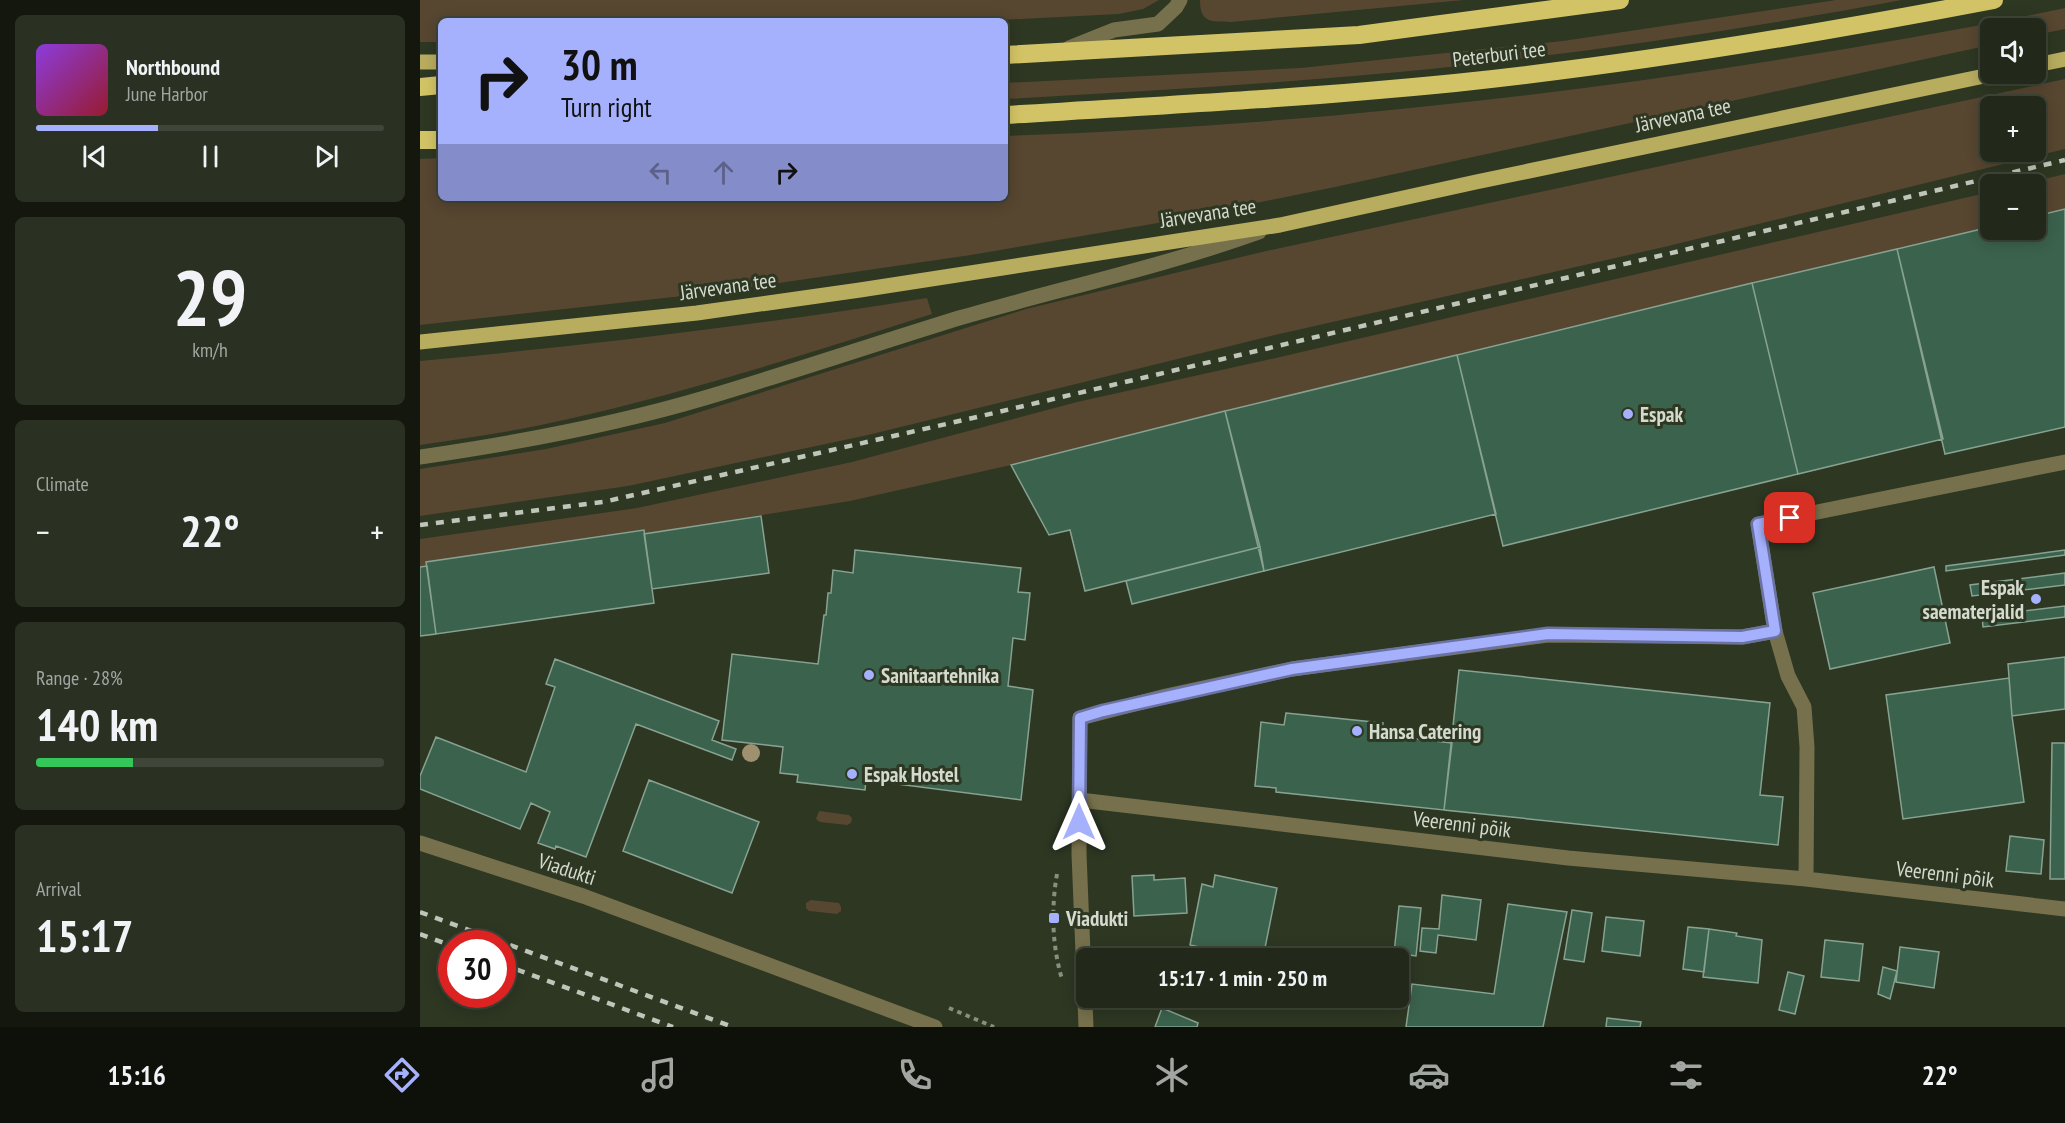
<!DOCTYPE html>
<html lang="en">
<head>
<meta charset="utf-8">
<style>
  :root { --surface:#22291a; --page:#2a3123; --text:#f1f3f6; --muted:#a2a6a2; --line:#3f4539; --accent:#a5b1fc }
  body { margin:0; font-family:"PT Sans Narrow",sans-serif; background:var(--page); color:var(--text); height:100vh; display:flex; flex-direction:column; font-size:22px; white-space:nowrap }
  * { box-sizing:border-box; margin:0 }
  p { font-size:20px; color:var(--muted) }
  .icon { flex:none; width:33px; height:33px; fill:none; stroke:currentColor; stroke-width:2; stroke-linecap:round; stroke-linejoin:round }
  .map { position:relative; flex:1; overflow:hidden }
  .sheet { display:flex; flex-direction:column; gap:15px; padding:15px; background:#13170e; width:420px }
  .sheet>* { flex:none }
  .banner { position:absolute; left:18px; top:18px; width:570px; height:183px; border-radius:9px; box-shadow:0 3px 15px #0003,0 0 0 2px var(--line); background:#a5b1fc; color:#111; overflow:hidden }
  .buttons { position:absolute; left:1560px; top:18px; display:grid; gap:12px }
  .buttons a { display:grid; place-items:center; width:66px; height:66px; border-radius:9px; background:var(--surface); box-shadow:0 3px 15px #0003,0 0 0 2px var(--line); font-size:30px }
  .speed { position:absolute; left:18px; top:930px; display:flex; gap:12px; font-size:30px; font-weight:700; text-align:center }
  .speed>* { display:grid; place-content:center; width:78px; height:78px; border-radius:50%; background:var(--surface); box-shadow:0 3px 15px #0003,0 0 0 2px var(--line); line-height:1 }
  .speed .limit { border:9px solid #d22; background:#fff; color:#111 }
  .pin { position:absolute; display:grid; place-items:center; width:51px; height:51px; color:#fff; margin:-26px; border-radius:12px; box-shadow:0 3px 9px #0006 }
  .me { position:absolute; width:66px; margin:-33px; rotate:0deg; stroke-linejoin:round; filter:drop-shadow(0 0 4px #0008) }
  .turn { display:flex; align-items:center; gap:21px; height:126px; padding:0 24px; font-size:27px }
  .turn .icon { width:78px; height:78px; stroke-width:2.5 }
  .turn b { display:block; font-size:42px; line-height:51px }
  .lanes { display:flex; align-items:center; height:57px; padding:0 24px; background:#0003; justify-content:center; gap:30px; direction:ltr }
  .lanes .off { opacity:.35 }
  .big { font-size:45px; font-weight:600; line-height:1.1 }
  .sheet .tile { flex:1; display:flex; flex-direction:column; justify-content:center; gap:9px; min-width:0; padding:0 21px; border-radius:9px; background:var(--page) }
  .sheet .dial { align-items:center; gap:0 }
  .dial b { font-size:78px; line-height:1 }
  .song { display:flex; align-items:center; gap:18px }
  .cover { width:72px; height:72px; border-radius:9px; background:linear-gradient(135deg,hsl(270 70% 55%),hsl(350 70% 35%)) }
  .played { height:6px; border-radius:3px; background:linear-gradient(90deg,var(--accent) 35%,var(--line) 35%) }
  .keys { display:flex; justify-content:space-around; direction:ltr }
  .heat { display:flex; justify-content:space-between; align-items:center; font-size:33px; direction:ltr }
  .charge { height:9px; border-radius:4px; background:linear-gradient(90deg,#34c759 28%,var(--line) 0) }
  .trip { position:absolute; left:656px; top:948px; width:333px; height:60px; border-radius:9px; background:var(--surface); box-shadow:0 3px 15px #0003,0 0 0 2px var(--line); font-weight:600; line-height:60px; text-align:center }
  .dock { display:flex; height:96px; justify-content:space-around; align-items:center; background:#0e100a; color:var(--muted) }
  .dock .icon { width:42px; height:42px }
  .dock .current { color:var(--accent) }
  .dock b { font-size:27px; color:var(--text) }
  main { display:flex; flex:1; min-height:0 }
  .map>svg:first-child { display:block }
</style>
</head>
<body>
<main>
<section class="sheet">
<div class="tile">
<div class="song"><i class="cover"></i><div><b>Northbound</b><p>June Harbor</p></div></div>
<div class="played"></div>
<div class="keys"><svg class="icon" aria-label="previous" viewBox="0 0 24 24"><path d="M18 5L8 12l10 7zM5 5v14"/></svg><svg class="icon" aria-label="pause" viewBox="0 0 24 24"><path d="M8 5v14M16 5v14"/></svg><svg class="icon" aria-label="next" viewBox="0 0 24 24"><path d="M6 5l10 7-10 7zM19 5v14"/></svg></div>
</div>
<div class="tile dial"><b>29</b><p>km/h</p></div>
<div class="tile"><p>Climate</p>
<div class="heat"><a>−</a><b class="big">22°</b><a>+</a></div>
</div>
<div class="tile"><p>Range · 28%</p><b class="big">140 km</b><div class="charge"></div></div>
<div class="tile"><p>Arrival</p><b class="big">15:17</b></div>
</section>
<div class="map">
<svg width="1645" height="1027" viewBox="0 0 1645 1027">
  <rect width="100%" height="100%" fill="#2d3722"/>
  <path fill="#574630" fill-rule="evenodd" d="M0,0H739L723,9L699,14L560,21H21V42H0Z
    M780,0H1044L811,22C792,21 780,24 780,0Z
    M1416,0H1482C1326,29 1169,52 1011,69C869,83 727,91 585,99V83L880,68L1143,41Z
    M1645,8V29L1616,35V28H1570V45L915,187L738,223L551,255L290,293L0,325V159L21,158V198H585V136C839,127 1093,102 1344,62C1444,46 1545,29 1645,8Z
    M1645,79V149L1244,247L855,335L448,435L208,486L0,516V469L126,449L245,423L606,309L846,251ZM1570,106H1616V152H1570Z
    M1645,174V209L1616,216V184H1604Z
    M1570,192V227L805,411L591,465L430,501L224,534L6,562L7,566L0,567V539L217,508L432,462L657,402L860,357Z
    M507,298L512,314C390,353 269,392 144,420C97,431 48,438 0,445V361C170,345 339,325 507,298Z
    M399,811L429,815L432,818L431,823L427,825L400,822L396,819Z
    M391,900L419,903L421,907V911L417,914L389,911L386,908V903Z"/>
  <path fill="#3b624d" stroke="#88a292" stroke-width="1.5" d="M1645,209V427L1525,454L1477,249L1570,227V230H1616V216Z
    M1477,249L1523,439L1378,474L1332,283Z
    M1332,283L1378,474L1083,546L1037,355Z
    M1037,355L1076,514L844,571L805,411Z
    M805,411L840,547L665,591L650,530L629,535L591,465Z
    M341,516L349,573L232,589L224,534Z
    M224,530L234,603L16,634L6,562Z
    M840,547L844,571L712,604L706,581Z
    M435,550L601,568L598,592L610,593L605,640L593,638L588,686L613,690L601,800L446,780L445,790L377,782L378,775L360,773L363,747L302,740L312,654L398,664L404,615H406L408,593H411L413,570L433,573Z
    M1645,550V555L1526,571V566Z
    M7,566L16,634L0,636V567Z
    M1514,567L1530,643L1410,669L1393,593Z
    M1645,573V585L1552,596L1550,585Z
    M1645,606V617L1563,627L1562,616Z
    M1645,657V709L1592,716L1588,664Z
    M135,659L299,721L292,740L316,749L312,760L216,724L166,857L136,846L135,849L118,843L130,812L111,803L100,829L0,789V776L16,737L106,772L135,687L126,684Z
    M1039,670L1350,703L1340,795L1363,797L1358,845L1024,810Z
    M1589,678L1592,716L1604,802L1483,819L1466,695Z
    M866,713L963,723L962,735L1032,743L1024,810L856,792V788L835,786L841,722L864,725Z
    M1632,743H1645V879H1630Z
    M229,780L339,822L312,893L203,851Z
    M1590,836L1624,840L1621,874L1586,871Z
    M734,875V880L765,878L767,913L714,916L712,876Z
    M795,875L857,888L843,958H778L780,947L770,945L782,884L793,887Z
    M1022,895L1061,900L1056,940L1018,935L1016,953L1000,951L1002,928L1019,929Z
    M1088,904L1147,912L1123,1027H986L992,984L1074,994Z
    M979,906L1001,908L996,956L974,953Z
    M1152,910L1172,913L1164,962L1144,959Z
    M1186,917L1224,921L1220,956L1182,951Z
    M1268,927L1289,929L1284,972L1263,969Z
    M1289,929L1317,933L1316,936L1342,940L1338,983L1283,977Z
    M1405,940L1443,944L1439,981L1401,977Z
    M1480,947L1519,952L1514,988L1476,982Z
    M1463,967L1477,971L1470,999L1458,994Z
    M1368,972L1384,976L1375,1014L1359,1010Z
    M742,1008L778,1023L777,1027H735Z
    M1187,1018L1221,1022L1220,1027H1186Z"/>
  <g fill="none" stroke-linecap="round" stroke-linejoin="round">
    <path stroke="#888f7f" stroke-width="4" stroke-dasharray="4.5 4.5" stroke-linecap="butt" d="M637,874C631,908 632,946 642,979
      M529,1008L574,1027"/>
    <path stroke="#76704c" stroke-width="15" d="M649,48L694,30L738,24L756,7L760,0
      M0,457C97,443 194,425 288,397C372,372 455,344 539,318C639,289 741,267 839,232
      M1355,631L1338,524L1645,462
      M660,800L1148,858L1386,879L1645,909
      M0,843L163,896L515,1027
      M666,1027L659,854L660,718L746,696L872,669L1128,635L1322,637L1355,631L1368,676L1384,707L1387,747L1386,879"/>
    <path stroke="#b8ac5f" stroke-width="15" d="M0,62H21
      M1616,65L1645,59
      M0,342L277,313L440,290L860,225L1056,182L1574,74"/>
    <path stroke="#d2c366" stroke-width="18" d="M585,55L939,35L1200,0
      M0,87L21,85
      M585,115C735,106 885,98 1035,83C1216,64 1396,34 1574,0
      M0,140H21"/>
    <path stroke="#bfc6b9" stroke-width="4.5" stroke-dasharray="8 8" stroke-linecap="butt" d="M0,525L183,502L557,417L1645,160
      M0,912L313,1027
      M0,934L32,946
      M82,964L253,1027"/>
  </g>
  <circle fill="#9f906f" cx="331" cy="753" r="9"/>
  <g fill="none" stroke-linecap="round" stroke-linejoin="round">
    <g stroke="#6b73a4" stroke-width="15">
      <path id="route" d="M659,822L660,718L683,711L872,669L1128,634L1322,637L1355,631L1338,524L1370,518"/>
    </g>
    <use href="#route" stroke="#a5b1fc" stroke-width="10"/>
  </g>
  <g fill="#a5b1fc" stroke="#2d3722" stroke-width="2">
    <circle cx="1208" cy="414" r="6"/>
    <circle cx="1616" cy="599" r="6"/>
    <circle cx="449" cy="675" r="6"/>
    <circle cx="937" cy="731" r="6"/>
    <circle cx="432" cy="774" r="6"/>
    <rect x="628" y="912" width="12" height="12" rx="3"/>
  </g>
  <g text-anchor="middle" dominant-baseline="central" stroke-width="6" stroke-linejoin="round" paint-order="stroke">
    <g font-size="21" fill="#d4dace" stroke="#2d3722">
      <text transform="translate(1079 54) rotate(-7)">Peterburi tee</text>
      <text transform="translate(1263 115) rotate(-12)">Järvevana tee</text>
      <text transform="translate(788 213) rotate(-9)">Järvevana tee</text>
      <text transform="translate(308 286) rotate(-8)">Järvevana tee</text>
      <text transform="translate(1042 824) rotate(7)">Veerenni põik</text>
      <text transform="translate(147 869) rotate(18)">Viadukti</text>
      <text transform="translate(1525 874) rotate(7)">Veerenni põik</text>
    </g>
    <g font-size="21" font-weight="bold" fill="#d4dace" stroke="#2d3722" text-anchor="start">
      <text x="1220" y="414">Espak</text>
      <text x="1604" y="587" text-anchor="end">Espak<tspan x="1604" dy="24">saematerjalid</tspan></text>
      <text x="461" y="675">Sanitaartehnika</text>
      <text x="949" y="731">Hansa Catering</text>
      <text x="444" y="774">Espak Hostel</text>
      <text x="646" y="918">Viadukti</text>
    </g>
  </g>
</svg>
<div class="buttons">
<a><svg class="icon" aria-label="sound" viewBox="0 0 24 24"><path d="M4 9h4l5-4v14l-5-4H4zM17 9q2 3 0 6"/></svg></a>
<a>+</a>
<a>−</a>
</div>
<div class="speed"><div class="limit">30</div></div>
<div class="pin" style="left:1370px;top:518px;background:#d93025"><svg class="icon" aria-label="arrive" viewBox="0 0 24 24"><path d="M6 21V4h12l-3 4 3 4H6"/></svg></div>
<svg class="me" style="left:659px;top:822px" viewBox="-20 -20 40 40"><path d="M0-17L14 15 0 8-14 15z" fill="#a5b1fc" stroke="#fff" stroke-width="4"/></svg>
<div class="trip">15:17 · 1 min · 250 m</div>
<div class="banner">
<div class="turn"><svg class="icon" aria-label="right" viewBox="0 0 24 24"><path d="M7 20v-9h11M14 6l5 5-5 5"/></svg><div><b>30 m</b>Turn right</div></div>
<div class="lanes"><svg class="icon off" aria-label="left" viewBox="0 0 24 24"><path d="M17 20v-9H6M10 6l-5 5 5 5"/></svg><svg class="icon off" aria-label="ahead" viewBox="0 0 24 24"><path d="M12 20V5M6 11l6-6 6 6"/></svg><svg class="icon" aria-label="right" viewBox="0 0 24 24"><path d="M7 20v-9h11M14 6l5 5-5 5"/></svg></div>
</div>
</div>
</main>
<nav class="dock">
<b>15:16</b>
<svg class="icon current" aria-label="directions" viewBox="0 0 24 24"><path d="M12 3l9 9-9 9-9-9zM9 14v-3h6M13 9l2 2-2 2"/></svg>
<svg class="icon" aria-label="music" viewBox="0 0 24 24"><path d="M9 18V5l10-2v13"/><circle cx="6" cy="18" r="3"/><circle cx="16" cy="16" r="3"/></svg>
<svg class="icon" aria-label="phone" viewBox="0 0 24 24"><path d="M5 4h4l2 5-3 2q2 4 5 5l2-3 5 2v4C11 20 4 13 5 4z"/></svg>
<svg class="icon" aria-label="climate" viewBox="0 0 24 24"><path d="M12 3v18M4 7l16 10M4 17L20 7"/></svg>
<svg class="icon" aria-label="car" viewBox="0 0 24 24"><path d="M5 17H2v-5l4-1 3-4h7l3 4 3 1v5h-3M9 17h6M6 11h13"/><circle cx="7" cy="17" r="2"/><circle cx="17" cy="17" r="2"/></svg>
<svg class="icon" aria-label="filters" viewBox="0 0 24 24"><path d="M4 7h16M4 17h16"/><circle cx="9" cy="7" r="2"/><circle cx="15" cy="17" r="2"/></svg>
<b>22°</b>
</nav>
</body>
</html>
